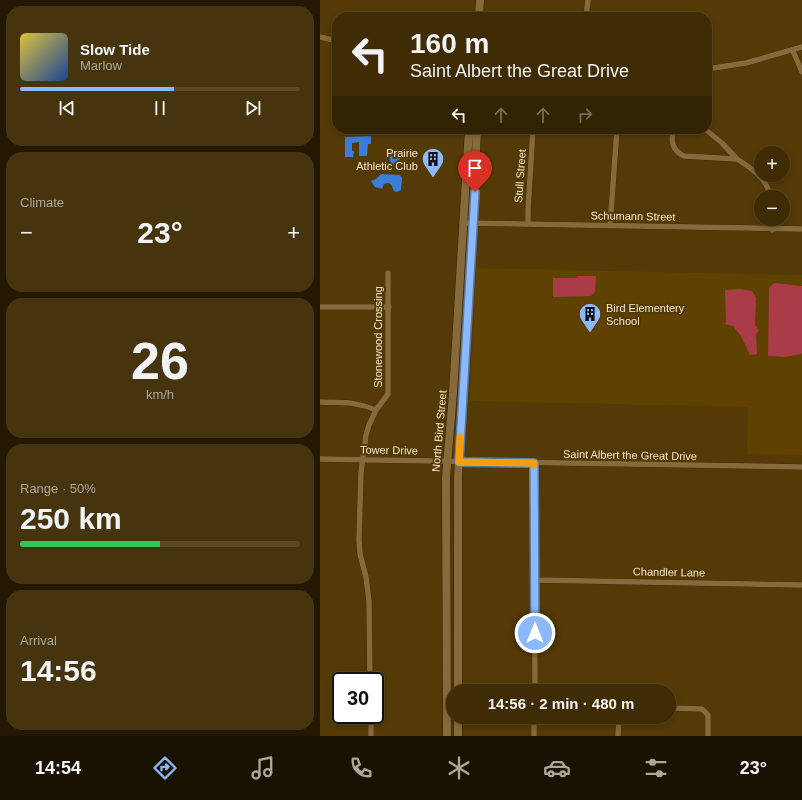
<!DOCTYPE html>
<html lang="en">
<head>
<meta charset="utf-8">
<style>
  :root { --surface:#3f2c04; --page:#46340e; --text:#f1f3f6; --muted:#ada79a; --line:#584826; --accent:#8cb9fc }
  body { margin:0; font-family:Arial,sans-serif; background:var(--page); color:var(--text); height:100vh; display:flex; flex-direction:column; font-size:15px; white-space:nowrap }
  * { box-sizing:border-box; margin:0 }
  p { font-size:13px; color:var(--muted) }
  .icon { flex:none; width:22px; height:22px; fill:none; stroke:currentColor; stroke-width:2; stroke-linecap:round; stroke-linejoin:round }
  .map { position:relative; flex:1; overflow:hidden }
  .sheet { display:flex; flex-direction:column; gap:6px; padding:6px; background:#231802; width:320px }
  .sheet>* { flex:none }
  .top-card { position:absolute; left:12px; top:12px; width:380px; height:122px; border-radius:16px; box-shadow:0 2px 6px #0003,0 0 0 1px var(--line); background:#3f2c04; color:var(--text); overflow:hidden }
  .tools { position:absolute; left:434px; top:146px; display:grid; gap:8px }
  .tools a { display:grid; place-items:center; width:36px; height:36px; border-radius:50%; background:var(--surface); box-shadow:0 2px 6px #0003,0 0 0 1px var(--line); font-size:20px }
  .speed { position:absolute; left:12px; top:672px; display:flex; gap:8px; font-size:20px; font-weight:700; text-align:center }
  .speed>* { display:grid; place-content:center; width:52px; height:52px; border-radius:50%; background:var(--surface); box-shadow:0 2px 6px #0003,0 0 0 1px var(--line); line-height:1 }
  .speed .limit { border:2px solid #111; border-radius:6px; background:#fff; color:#111 }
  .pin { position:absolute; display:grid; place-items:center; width:34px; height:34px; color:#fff; margin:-41px -17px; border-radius:50% 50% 50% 0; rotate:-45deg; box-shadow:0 0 4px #0007 }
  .pin .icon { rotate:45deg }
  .me { position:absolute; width:44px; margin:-22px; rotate:0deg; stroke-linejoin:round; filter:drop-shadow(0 0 3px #0008) }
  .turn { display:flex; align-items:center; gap:14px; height:84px; padding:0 12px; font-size:18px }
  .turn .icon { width:52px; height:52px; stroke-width:2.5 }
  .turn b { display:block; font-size:28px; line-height:34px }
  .lanes { display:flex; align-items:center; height:38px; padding:0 12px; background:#0003; justify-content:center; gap:20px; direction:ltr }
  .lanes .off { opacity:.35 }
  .big { font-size:30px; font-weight:600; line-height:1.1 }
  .sheet .tile { flex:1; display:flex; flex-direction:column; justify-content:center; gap:6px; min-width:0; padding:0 14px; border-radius:16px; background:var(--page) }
  .sheet .dial { align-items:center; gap:0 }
  .dial b { font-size:52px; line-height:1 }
  .song { display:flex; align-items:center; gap:12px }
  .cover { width:48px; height:48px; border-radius:6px; background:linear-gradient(135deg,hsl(50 70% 55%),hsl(220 70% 35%)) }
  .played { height:4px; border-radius:2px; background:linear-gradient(90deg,var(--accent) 55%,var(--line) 55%) }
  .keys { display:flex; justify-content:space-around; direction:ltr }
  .heat { display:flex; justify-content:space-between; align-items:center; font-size:22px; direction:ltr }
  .charge { height:6px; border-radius:3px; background:linear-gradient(90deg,#34c759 50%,var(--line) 0) }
  .trip { position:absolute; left:126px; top:684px; width:230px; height:40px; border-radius:20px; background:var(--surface); box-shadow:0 2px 6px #0003,0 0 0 1px var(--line); font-weight:600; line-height:40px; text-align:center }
  .tab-bar { display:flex; height:64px; justify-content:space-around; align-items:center; background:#191202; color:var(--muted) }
  .tab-bar .icon { width:28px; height:28px }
  .tab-bar .selected { color:var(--accent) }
  .tab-bar b { font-size:18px; color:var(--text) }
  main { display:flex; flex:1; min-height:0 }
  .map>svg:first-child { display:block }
</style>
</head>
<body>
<main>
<section class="sheet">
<div class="tile">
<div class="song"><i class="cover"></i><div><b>Slow Tide</b><p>Marlow</p></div></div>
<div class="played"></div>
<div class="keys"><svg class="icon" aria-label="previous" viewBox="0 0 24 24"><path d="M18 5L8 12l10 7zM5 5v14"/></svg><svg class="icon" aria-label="pause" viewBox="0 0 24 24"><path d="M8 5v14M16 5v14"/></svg><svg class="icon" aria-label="next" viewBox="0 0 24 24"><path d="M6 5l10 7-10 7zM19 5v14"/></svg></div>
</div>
<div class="tile"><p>Climate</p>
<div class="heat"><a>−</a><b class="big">23°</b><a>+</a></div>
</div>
<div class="tile dial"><b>26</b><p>km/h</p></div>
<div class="tile"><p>Range · 50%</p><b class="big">250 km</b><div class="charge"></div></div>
<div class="tile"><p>Arrival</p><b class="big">14:56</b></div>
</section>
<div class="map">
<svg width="482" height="736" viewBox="0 0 482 736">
  <rect width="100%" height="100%" fill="#543a06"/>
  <path fill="#5f4100" d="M156,268L482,275V455L427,454L428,407L150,401Z"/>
  <path fill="#aa3c47" d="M257,276H276L275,292L271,296L233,297V278H256Z
    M454,283L482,286V353L481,354L464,357L448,356L449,288Z
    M420,289L432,291L436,298L435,325L439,330L436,334L437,354L430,355L421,336L413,326L405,324L406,322L405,290Z"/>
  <path fill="#3b7ddc" d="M51,136V144H48L47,156H39V142L32,143V151H34L33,157H25V137Z
    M69,152L81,154V158L79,160L76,166L70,165V159L67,157L66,155Z
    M61,174L80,175L82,178L81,190L77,192L74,191L71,184L68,183L64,184L62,189L55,187L51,181L56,179Z"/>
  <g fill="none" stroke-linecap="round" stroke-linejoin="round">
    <g stroke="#352200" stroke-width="6">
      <path id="street" d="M266,17L268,0
        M0,37L17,41
        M473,51L482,72
        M387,69L426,63L482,47
        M355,129C349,140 353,151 364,156L417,159L402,143L385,129
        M417,159C431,168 448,179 450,197
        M451,219L452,230
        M144,223L482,229
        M208,224V210L213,129
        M290,226L297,129
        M0,307H69
        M0,402C22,403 35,401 56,410
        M0,459L482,467
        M214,463L215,691
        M215,580L482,585
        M50,681L49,601L46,577L40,554L39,540L41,472L46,435L49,425L56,410L68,394V273
        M349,708L382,709L388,715V736
        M51,715V736
        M214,736V717
        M298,736L299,717"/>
    </g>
    <g stroke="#352200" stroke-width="9">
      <path id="secondary" d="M159,17L160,0
        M138,691V477L153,223L157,129
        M138,717V736
        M127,736L126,477L133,393L149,129"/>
    </g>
    <use href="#street" stroke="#876a3c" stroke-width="5.5"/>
    <use href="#secondary" stroke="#876a3c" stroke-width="8"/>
  </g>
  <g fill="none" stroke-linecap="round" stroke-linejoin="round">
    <g stroke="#5b78a4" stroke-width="10">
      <path id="route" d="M155,192L139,462L214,463L215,633"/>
    </g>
    <use href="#route" stroke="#8cb9fc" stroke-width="7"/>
    <path stroke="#f59e0b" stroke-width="7" d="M140,437L139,462L214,463V465"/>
  </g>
  <defs>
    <g id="building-pin" transform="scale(1.15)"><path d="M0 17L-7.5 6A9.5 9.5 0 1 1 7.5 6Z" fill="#8cb9fc" stroke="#543a06"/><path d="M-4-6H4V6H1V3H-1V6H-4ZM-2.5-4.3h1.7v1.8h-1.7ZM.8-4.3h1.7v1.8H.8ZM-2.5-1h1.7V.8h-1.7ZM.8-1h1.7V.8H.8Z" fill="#111"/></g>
  </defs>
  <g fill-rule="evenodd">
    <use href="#building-pin" x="113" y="159"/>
    <use href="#building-pin" x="270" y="314"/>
  </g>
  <g text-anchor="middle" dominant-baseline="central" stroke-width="4" stroke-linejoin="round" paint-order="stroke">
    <g font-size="11" fill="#f7e7ce" stroke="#543a06" text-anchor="end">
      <text x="98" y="153">Prairie<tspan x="98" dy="13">Athletic Club</tspan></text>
      <text x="286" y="308" text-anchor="start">Bird Elementery<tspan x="286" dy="13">School</tspan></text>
    </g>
    <g font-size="11" fill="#f7e7ce" stroke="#543a06">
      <text transform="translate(200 176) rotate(-86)">Stull Street</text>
      <text transform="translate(313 216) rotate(1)">Schumann Street</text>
      <text transform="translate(58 337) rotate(-90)">Stonewood Crossing</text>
      <text transform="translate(119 431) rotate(-85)">North Bird Street</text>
      <text transform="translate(69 450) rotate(1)">Tower Drive</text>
      <text transform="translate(310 455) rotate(1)">Saint Albert the Great Drive</text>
      <text transform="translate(349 572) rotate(1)">Chandler Lane</text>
    </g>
  </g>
</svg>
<div class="tools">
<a>+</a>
<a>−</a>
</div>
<div class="speed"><div class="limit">30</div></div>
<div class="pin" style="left:155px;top:192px;background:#d93025"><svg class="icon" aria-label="arrive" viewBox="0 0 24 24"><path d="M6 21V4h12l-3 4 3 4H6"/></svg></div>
<svg class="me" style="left:215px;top:633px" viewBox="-20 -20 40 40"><circle r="17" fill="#8cb9fc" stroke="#fff" stroke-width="3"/><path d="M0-11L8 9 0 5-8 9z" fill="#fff"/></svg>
<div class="trip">14:56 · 2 min · 480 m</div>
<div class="top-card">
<div class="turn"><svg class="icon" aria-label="left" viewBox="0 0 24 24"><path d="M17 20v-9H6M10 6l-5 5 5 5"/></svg><div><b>160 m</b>Saint Albert the Great Drive</div></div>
<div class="lanes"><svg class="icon" aria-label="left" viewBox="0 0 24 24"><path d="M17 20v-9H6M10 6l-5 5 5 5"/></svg><svg class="icon off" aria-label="ahead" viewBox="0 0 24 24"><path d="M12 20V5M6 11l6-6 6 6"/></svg><svg class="icon off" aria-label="ahead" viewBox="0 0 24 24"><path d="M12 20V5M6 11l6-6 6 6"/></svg><svg class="icon off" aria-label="right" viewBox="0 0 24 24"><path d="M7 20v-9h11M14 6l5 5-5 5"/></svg></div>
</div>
</div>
</main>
<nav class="tab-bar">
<b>14:54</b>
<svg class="icon selected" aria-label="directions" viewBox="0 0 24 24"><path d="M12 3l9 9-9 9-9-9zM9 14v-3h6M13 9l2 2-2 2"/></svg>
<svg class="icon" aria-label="music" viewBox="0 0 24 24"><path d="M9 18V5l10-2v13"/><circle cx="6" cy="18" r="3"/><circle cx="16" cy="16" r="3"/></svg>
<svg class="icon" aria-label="phone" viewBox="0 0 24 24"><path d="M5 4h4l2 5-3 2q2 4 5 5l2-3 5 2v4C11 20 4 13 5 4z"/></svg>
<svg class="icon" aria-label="climate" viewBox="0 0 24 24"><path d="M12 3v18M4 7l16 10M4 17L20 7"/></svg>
<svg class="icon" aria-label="car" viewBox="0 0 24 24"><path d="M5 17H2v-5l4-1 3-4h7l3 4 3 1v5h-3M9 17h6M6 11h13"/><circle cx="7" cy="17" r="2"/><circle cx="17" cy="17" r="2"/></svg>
<svg class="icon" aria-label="filters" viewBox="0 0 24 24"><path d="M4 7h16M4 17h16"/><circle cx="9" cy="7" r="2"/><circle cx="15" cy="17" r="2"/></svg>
<b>23°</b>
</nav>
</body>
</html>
